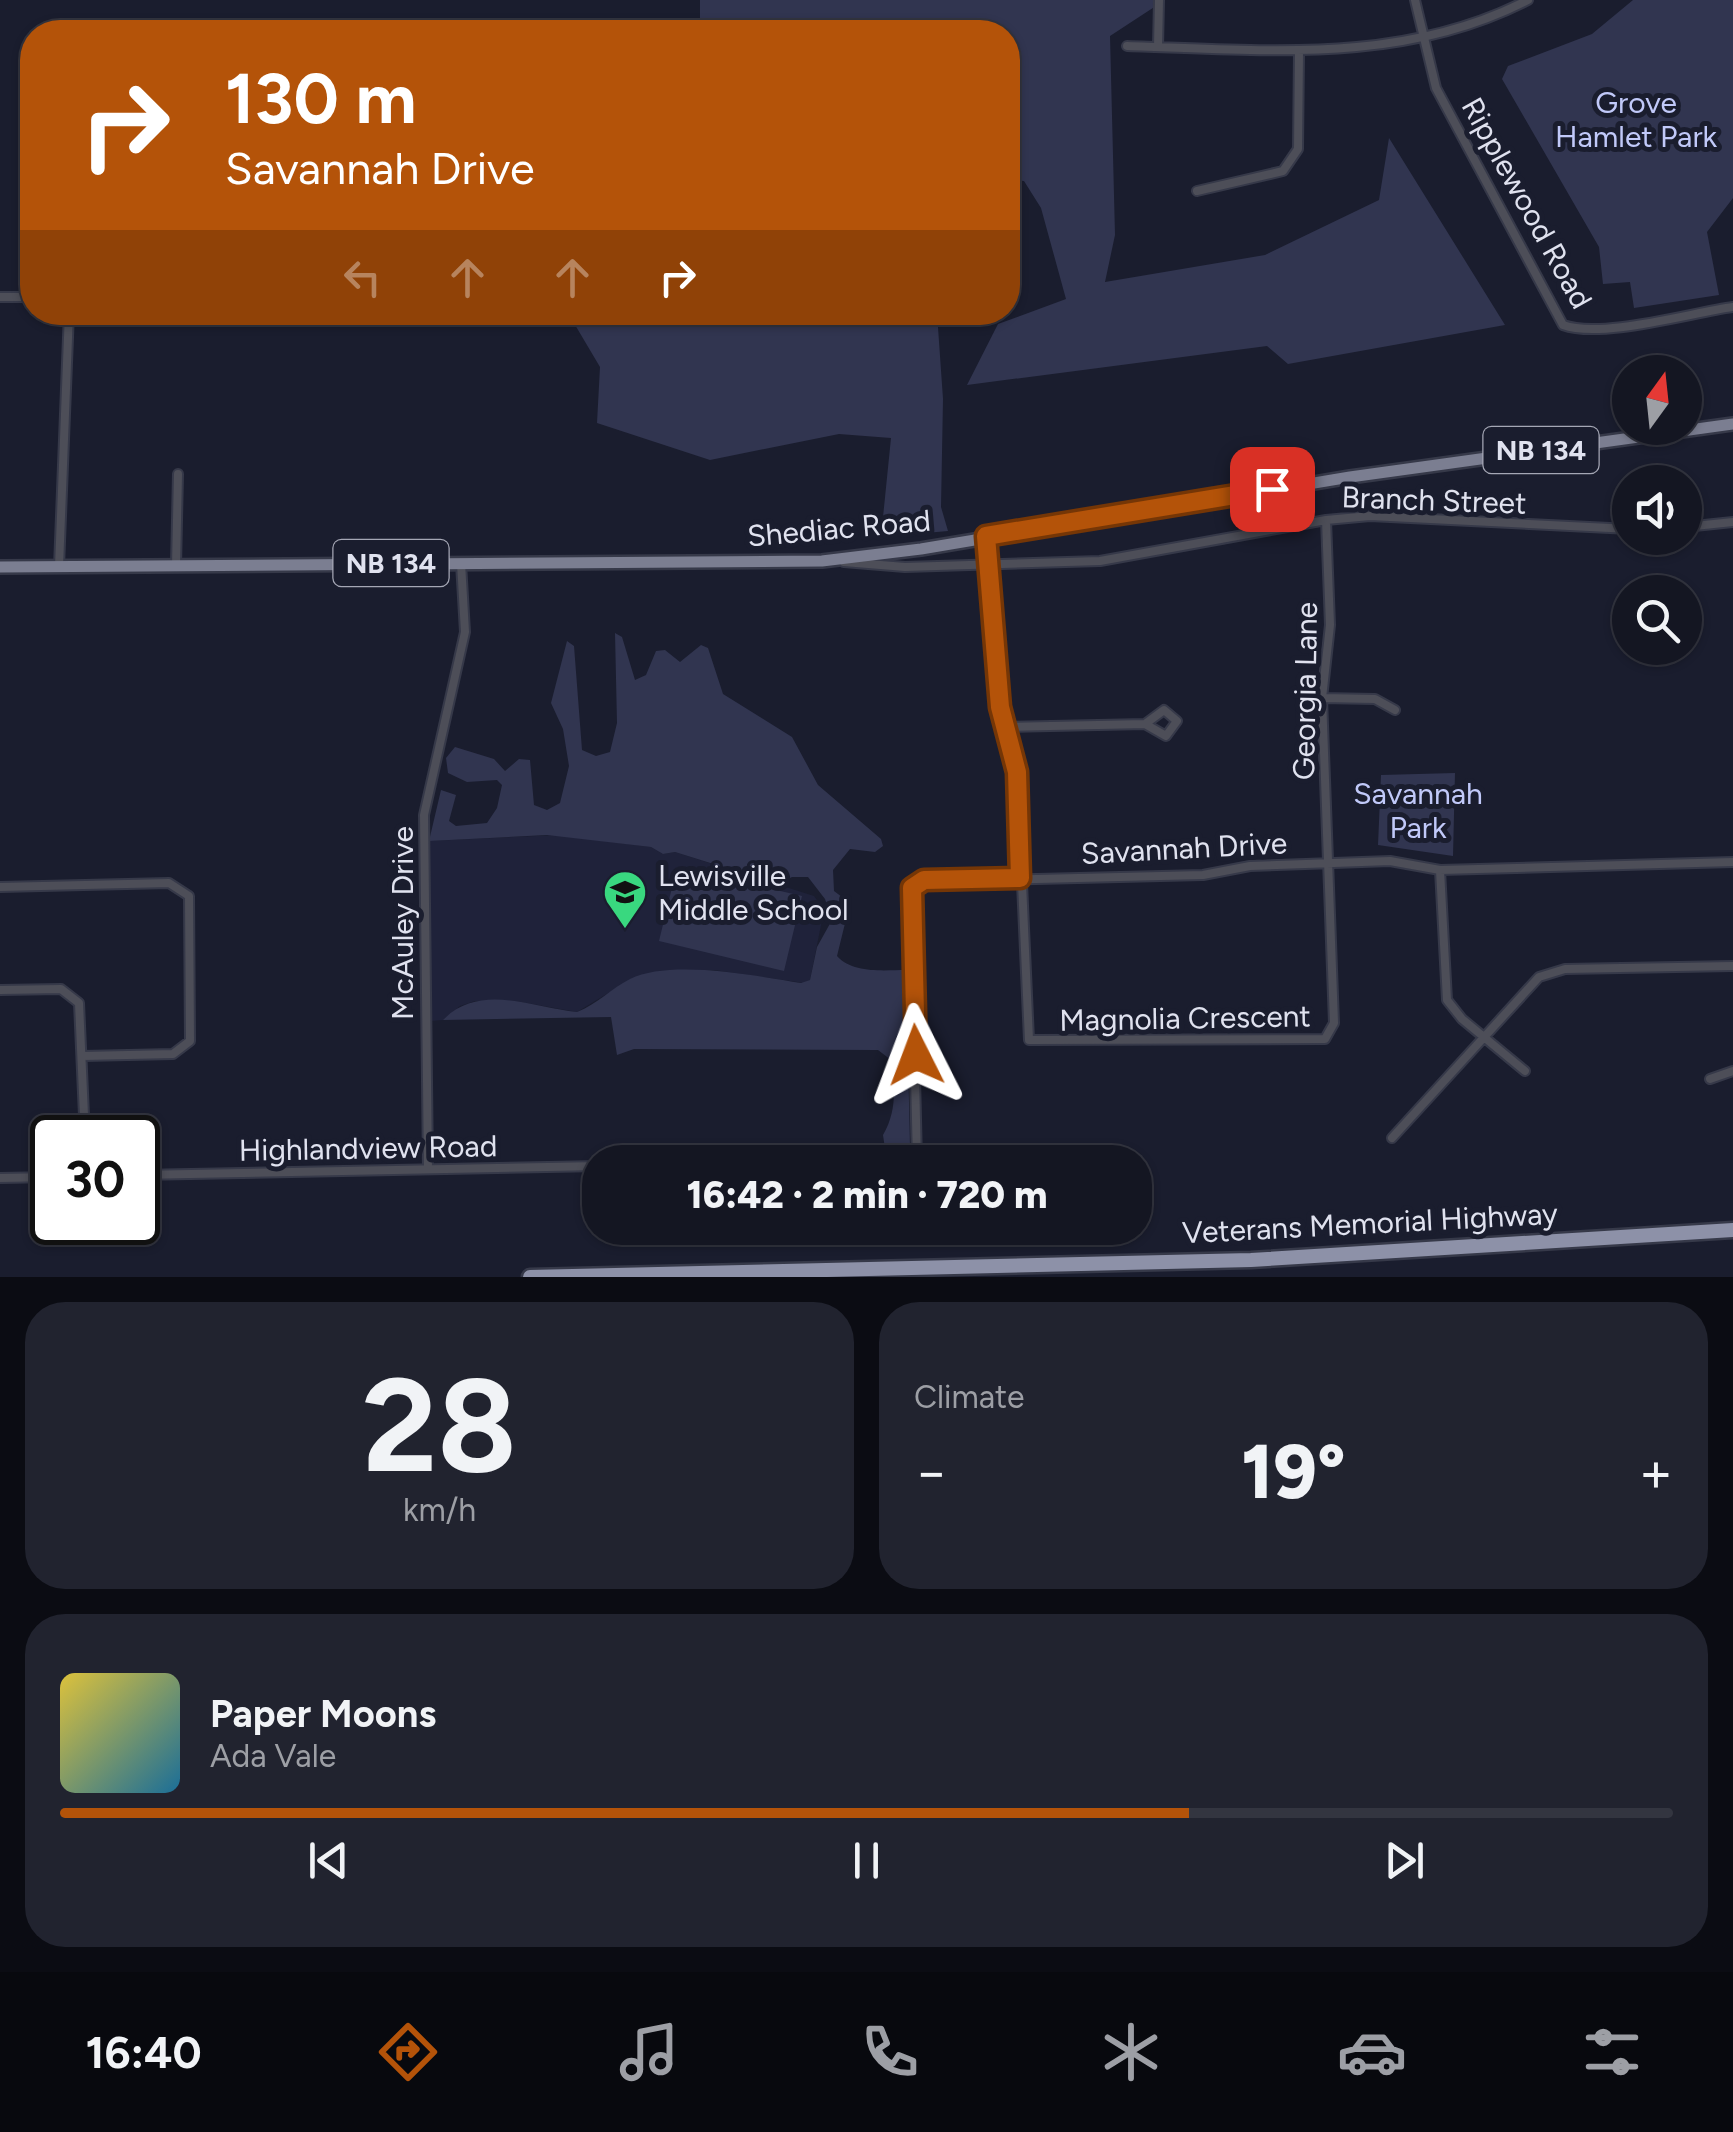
<!DOCTYPE html>
<html lang="en">
<head>
<meta charset="utf-8">
<style>
  :root { --surface:#141622; --page:#21232f; --text:#f1f3f6; --muted:#9d9fa5; --line:#333540; --accent:#b45309 }
  body { margin:0; font-family:Figtree,sans-serif; background:var(--page); color:var(--text); height:100vh; display:flex; flex-direction:column; font-size:38px; white-space:nowrap }
  * { box-sizing:border-box; margin:0 }
  p { font-size:32px; color:var(--muted) }
  .icon { flex:none; width:55px; height:55px; fill:none; stroke:currentColor; stroke-width:2; stroke-linecap:round; stroke-linejoin:round }
  .map { position:relative; height:1277px; overflow:hidden }
  .panel { display:flex; flex-direction:column; gap:25px; padding:25px; background:#0b0c13; flex:1 }
  .panel>* { flex:none }
  .top-card { position:absolute; left:20px; top:20px; width:1000px; height:305px; border-radius:40px; box-shadow:0 2px 8px #0004,0 0 0 2px var(--line); background:#b45309; color:#fff; overflow:hidden }
  .needle { width:65px; rotate:15deg }
  .controls { position:absolute; left:1612px; top:355px; display:grid; gap:20px }
  .controls a { display:grid; place-items:center; width:90px; height:90px; border-radius:50%; background:var(--surface); box-shadow:0 2px 8px #0004,0 0 0 2px var(--line); font-size:50px }
  .speed { position:absolute; left:30px; top:1115px; display:flex; gap:20px; font-size:50px; font-weight:700; text-align:center }
  .speed>* { display:grid; place-content:center; width:130px; height:130px; border-radius:50%; background:var(--surface); box-shadow:0 2px 8px #0004,0 0 0 2px var(--line); line-height:1 }
  .speed .limit { border:5px solid #111; border-radius:15px; background:#fff; color:#111 }
  .pin { position:absolute; display:grid; place-items:center; width:85px; height:85px; color:#fff; margin:-42px; border-radius:20px; box-shadow:0 5px 15px #0006 }
  .me { position:absolute; width:110px; margin:-55px; rotate:357deg; stroke-linejoin:round; filter:drop-shadow(0 0 8px #0008) }
  .turn { display:flex; align-items:center; gap:35px; height:210px; padding:0 40px; font-size:45px }
  .turn .icon { width:130px; height:130px; stroke-width:2.5 }
  .turn b { display:block; font-size:70px; line-height:85px }
  .lanes { display:flex; align-items:center; height:95px; padding:0 40px; background:#0003; justify-content:center; gap:50px; direction:ltr }
  .lanes .off { opacity:.35 }
  .big { font-size:75px; font-weight:800; line-height:1.1 }
  .panel .tile { flex:1; display:flex; flex-direction:column; justify-content:center; gap:15px; min-width:0; padding:0 35px; border-radius:40px; background:var(--page) }
  .panel .dial { align-items:center; gap:0 }
  .dial b { font-size:130px; line-height:1 }
  .song { display:flex; align-items:center; gap:30px }
  .cover { width:120px; height:120px; border-radius:15px; background:linear-gradient(135deg,hsl(50 70% 55%),hsl(200 70% 35%)) }
  .played { height:10px; border-radius:5px; background:linear-gradient(90deg,var(--accent) 70%,var(--line) 70%) }
  .keys { display:flex; justify-content:space-around; direction:ltr }
  .heat { display:flex; justify-content:space-between; align-items:center; font-size:55px; direction:ltr }
  .panel .tiles { flex:1; display:grid; gap:25px; grid-template-columns:1fr 1fr }
  .tile:last-child { grid-column:span 2 }
  .trip { position:absolute; left:582px; top:1145px; width:570px; height:100px; border-radius:40px; background:var(--surface); box-shadow:0 2px 8px #0004,0 0 0 2px var(--line); font-weight:800; line-height:100px; text-align:center }
  .dock { display:flex; height:160px; justify-content:space-around; align-items:center; background:#08090e; color:var(--muted) }
  .dock .icon { width:70px; height:70px }
  .dock .on { color:var(--accent) }
  .dock b { font-size:45px; color:var(--text) }
  .map>svg:first-child { display:block }
</style>
</head>
<body>
<div class="map">
<svg width="1733" height="1277" viewBox="0 0 1733 1277">
  <rect width="100%" height="100%" fill="#1a1d2e"/>
  <path fill="#1f223a" d="M558,835L651,847L663,854L675,852L814,896L824,910L810,980L804,983L714,970L647,975L633,978L577,1012L515,1001H475L460,1006L443,1020L431,1021L429,841Z"/>
  <path fill="#313550" d="M700,0H1165L1110,36L1115,235L1105,282L1265,255L1379,200L1389,138L1505,325L1288,364L1267,346L967,385L998,324L1066,299L1041,208L1024,181L1008,180V32H700Z
    M1633,0H1733V198L1707,232L1719,295L1634,308L1630,282L1603,284L1599,247L1502,79L1508,66L1592,34Z
    M568,313H937L943,399L941,507L948,531L881,537L891,438L839,434L710,460L597,423L600,367Z
    M615,633L622,637L635,680L646,675L656,651L665,650L680,662L701,645L708,648L723,694L792,737L818,785L881,839L883,846L875,852L850,849L833,870L834,891L850,903L837,956C853,974 884,970 906,970L910,1146L906,1154L886,1155L883,1135C897,1111 895,1087 891,1060L878,1050L634,1049L617,1055L611,1017L443,1020C480,982 533,1008 577,1012C597,1004 612,988 630,979C671,959 757,976 801,983L810,980L817,947L832,920L825,899L808,877H792L778,884L675,852L663,854L651,847L547,835L429,841L441,790L456,795L449,821L456,826L487,823L497,808L502,785L497,780L467,782L448,773L446,758L455,747L494,759L505,771L519,759L530,760L534,805L547,810L560,803L569,766L563,729L551,703L567,641L574,646L582,750L596,756L610,752L617,723Z
    M1455,773L1453,856L1378,845L1381,775Z
    M677,867L802,896L784,971L659,941Z"/>
  <g fill="none" stroke-linecap="round" stroke-linejoin="round">
    <g stroke="#363949" stroke-width="12">
      <path id="street" d="M1415,0L1436,88L1563,325C1601,339 1690,313 1733,307
        M1127,46C1265,50 1402,65 1528,0
        M1158,47L1159,0
        M1197,191L1283,171L1298,149L1299,52
        M0,297H32
        M1685,527L1733,522
        M986,536L992,566L999,707L1017,771L1029,1040L1325,1039L1334,1023L1322,698L1330,625L1326,520
        M844,562L905,567L1100,561L1326,520L1370,516L1630,529
        M176,566L178,474
        M59,567L69,312
        M1322,698L1375,699L1395,710
        M1007,727L1145,724L1166,736L1177,721L1164,710L1145,724
        M1440,870L1447,1000L1462,1019L1525,1071
        M0,887L169,883L189,896L190,1041L173,1054L83,1056
        M0,990L61,989L79,1003L85,1138
        M1710,1079L1733,1071
        M1392,1138L1539,977L1565,969L1733,966
        M917,1161L911,909L912,889L918,882L1203,875L1250,866L1390,861L1440,870L1733,862
        M801,1162L1126,1157
        M428,1169L424,815L465,632L461,563
        M138,1175L600,1166
        M0,1178L52,1177"/>
    </g>
    <g stroke="#363949" stroke-width="16">
      <path id="primary" d="M0,567L822,561L921,549L1350,477L1733,424"/>
    </g>
    <g stroke="#363949" stroke-width="19">
      <path id="highway" d="M530,1277L1251,1260L1733,1230"/>
    </g>
    <use href="#street" stroke="#4d4e58" stroke-width="8"/>
    <use href="#primary" stroke="#7b7e91" stroke-width="11"/>
    <use href="#highway" stroke="#8d91a8" stroke-width="14"/>
  </g>
  <g fill="none" stroke-linecap="round" stroke-linejoin="round">
    <g stroke="#753606" stroke-width="25">
      <path id="route" d="M916,1055L912,888L924,880L1020,878L1017,772L1000,707L986,536L1272,489"/>
    </g>
    <use href="#route" stroke="#b45309" stroke-width="18"/>
  </g>
  <defs>
    <g id="school-pin" transform="scale(2.25)"><path d="M0 17L-7.5 6A9.5 9.5 0 1 1 7.5 6Z" fill="#39d87f" stroke="#1a1d2e"/><path d="M0-5L7-2L0 1L-7-2ZM-4 1L0 2.5L4 1V4Q0 6-4 4Z" fill="#111"/></g>
  </defs>
  <g fill-rule="evenodd">
    <use href="#school-pin" x="625" y="892"/>
  </g>
  <g text-anchor="middle" dominant-baseline="central" stroke-width="10" stroke-linejoin="round" paint-order="stroke">
    <g fill="#1a1d2e" stroke="#a5a7b5" stroke-width="2.5">
      <rect x="1483.5" y="427" width="115" height="46" rx="8"/>
      <rect x="333.5" y="540" width="115" height="46" rx="8"/>
    </g>
    <g font-size="28" font-weight="bold" fill="#e0e2ef">
      <text x="1541" y="450">NB 134</text>
      <text x="391" y="563">NB 134</text>
    </g>
    <g font-size="30" fill="#c1c9f9" stroke="#1a1d2e">
      <text x="1636" y="102">Grove<tspan x="1636" dy="34">Hamlet Park</tspan></text>
      <text x="1418" y="793">Savannah<tspan x="1418" dy="34">Park</tspan></text>
    </g>
    <g font-size="30" fill="#e0e2ef" stroke="#1a1d2e">
      <text transform="translate(1527 203) rotate(61)">Ripplewood Road</text>
      <text transform="translate(1434 500) rotate(2)">Branch Street</text>
      <text transform="translate(839 528) rotate(-5)">Shediac Road</text>
      <text transform="translate(1305 691) rotate(-89)">Georgia Lane</text>
      <text transform="translate(1184 848) rotate(-3)">Savannah Drive</text>
      <text transform="translate(402 923) rotate(-90)">McAuley Drive</text>
      <text transform="translate(1185 1018) rotate(-1)">Magnolia Crescent</text>
      <text transform="translate(368 1148) rotate(-1)">Highlandview Road</text>
      <text transform="translate(1370 1223) rotate(-3)">Veterans Memorial Highway</text>
    </g>
    <g font-size="30" fill="#e0e2ef" stroke="#1a1d2e" text-anchor="start">
      <text x="658" y="875">Lewisville<tspan x="658" dy="34">Middle School</tspan></text>
    </g>
  </g>
</svg>
<div class="controls">
<a><svg class="needle" viewBox="-14 -14 28 28"><path d="M0-13l5 13h-10z" fill="#e53935"/><path d="M0 13l5-13h-10z" fill="#9d9fa5"/></svg></a>
<a><svg class="icon" aria-label="sound" viewBox="0 0 24 24"><path d="M4 9h4l5-4v14l-5-4H4zM17 9q2 3 0 6"/></svg></a>
<a><svg class="icon" aria-label="search" viewBox="0 0 24 24"><circle cx="10" cy="10" r="6"/><path d="M15 15l6 6"/></svg></a>
</div>
<div class="speed"><div class="limit">30</div></div>
<div class="pin" style="left:1272px;top:489px;background:#d93025"><svg class="icon" aria-label="arrive" viewBox="0 0 24 24"><path d="M6 21V4h12l-3 4 3 4H6"/></svg></div>
<svg class="me" style="left:916px;top:1055px" viewBox="-20 -20 40 40"><path d="M0-17L14 15 0 8-14 15z" fill="#b45309" stroke="#fff" stroke-width="4"/></svg>
<div class="trip">16:42 · 2 min · 720 m</div>
<div class="top-card">
<div class="turn"><svg class="icon" aria-label="right" viewBox="0 0 24 24"><path d="M7 20v-9h11M14 6l5 5-5 5"/></svg><div><b>130 m</b>Savannah Drive</div></div>
<div class="lanes"><svg class="icon off" aria-label="left" viewBox="0 0 24 24"><path d="M17 20v-9H6M10 6l-5 5 5 5"/></svg><svg class="icon off" aria-label="ahead" viewBox="0 0 24 24"><path d="M12 20V5M6 11l6-6 6 6"/></svg><svg class="icon off" aria-label="ahead" viewBox="0 0 24 24"><path d="M12 20V5M6 11l6-6 6 6"/></svg><svg class="icon" aria-label="right" viewBox="0 0 24 24"><path d="M7 20v-9h11M14 6l5 5-5 5"/></svg></div>
</div>
</div>
<section class="panel">
<div class="tiles">
<div class="tile dial"><b>28</b><p>km/h</p></div>
<div class="tile"><p>Climate</p>
<div class="heat"><a>−</a><b class="big">19°</b><a>+</a></div>
</div>
<div class="tile">
<div class="song"><i class="cover"></i><div><b>Paper Moons</b><p>Ada Vale</p></div></div>
<div class="played"></div>
<div class="keys"><svg class="icon" aria-label="previous" viewBox="0 0 24 24"><path d="M18 5L8 12l10 7zM5 5v14"/></svg><svg class="icon" aria-label="pause" viewBox="0 0 24 24"><path d="M8 5v14M16 5v14"/></svg><svg class="icon" aria-label="next" viewBox="0 0 24 24"><path d="M6 5l10 7-10 7zM19 5v14"/></svg></div>
</div>
</div>
</section>
<nav class="dock">
<b>16:40</b>
<svg class="icon on" aria-label="directions" viewBox="0 0 24 24"><path d="M12 3l9 9-9 9-9-9zM9 14v-3h6M13 9l2 2-2 2"/></svg>
<svg class="icon" aria-label="music" viewBox="0 0 24 24"><path d="M9 18V5l10-2v13"/><circle cx="6" cy="18" r="3"/><circle cx="16" cy="16" r="3"/></svg>
<svg class="icon" aria-label="phone" viewBox="0 0 24 24"><path d="M5 4h4l2 5-3 2q2 4 5 5l2-3 5 2v4C11 20 4 13 5 4z"/></svg>
<svg class="icon" aria-label="climate" viewBox="0 0 24 24"><path d="M12 3v18M4 7l16 10M4 17L20 7"/></svg>
<svg class="icon" aria-label="car" viewBox="0 0 24 24"><path d="M5 17H2v-5l4-1 3-4h7l3 4 3 1v5h-3M9 17h6M6 11h13"/><circle cx="7" cy="17" r="2"/><circle cx="17" cy="17" r="2"/></svg>
<svg class="icon" aria-label="filters" viewBox="0 0 24 24"><path d="M4 7h16M4 17h16"/><circle cx="9" cy="7" r="2"/><circle cx="15" cy="17" r="2"/></svg>
</nav>
</body>
</html>
